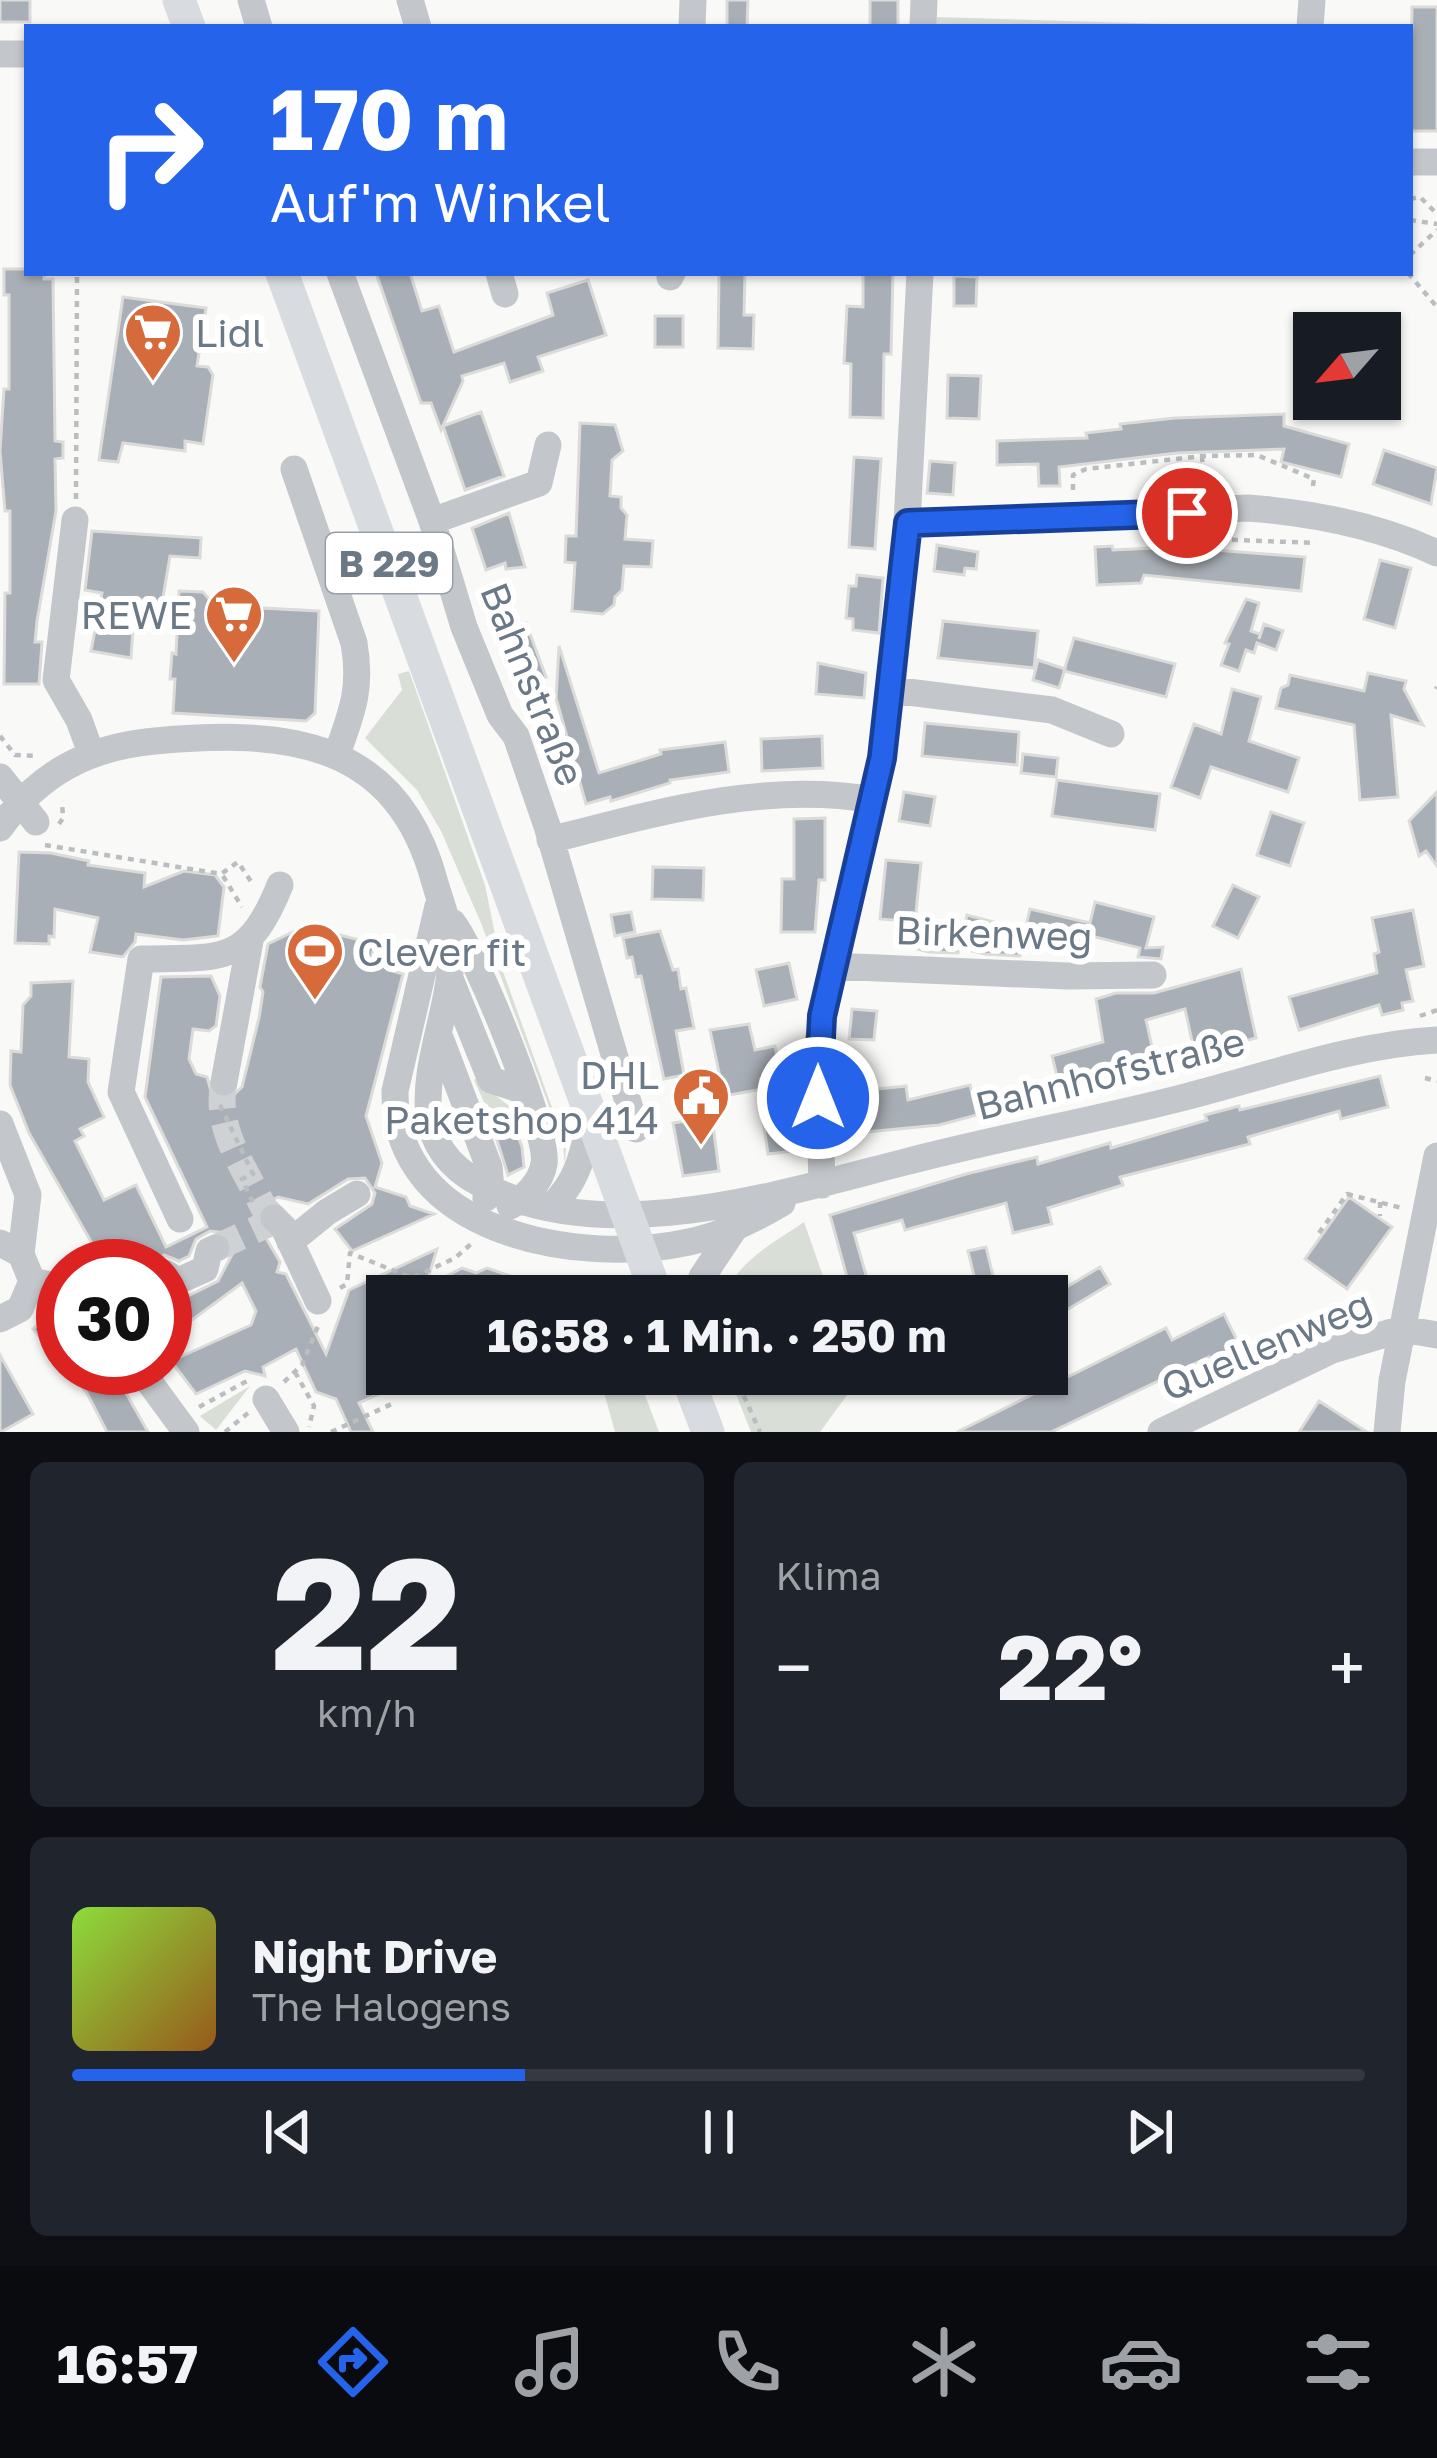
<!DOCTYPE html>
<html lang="de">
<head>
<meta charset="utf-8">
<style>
  :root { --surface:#171b24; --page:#20242c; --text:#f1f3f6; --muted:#9ea1a6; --line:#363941; --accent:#2563eb }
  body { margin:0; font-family:"Golos Text",sans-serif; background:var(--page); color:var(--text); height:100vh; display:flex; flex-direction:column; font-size:45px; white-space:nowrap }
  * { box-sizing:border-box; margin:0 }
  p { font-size:39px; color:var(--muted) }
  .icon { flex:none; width:66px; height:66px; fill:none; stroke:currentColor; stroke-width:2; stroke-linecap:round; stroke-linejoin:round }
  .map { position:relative; height:1432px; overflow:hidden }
  .drawer { display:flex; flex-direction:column; gap:30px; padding:30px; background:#0d0f14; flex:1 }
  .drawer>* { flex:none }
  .top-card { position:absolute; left:24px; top:24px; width:1389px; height:252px; border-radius:0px; box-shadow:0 3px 9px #0004; background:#2563eb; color:#fff; overflow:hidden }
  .needle { width:78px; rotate:242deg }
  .fabs { position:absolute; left:1293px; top:312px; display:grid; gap:24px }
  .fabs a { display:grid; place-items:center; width:108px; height:108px; border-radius:0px; background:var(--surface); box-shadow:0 3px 9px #0004; font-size:60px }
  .speed { position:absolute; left:36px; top:1239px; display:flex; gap:24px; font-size:60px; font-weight:700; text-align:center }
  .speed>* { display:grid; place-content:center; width:156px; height:156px; border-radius:50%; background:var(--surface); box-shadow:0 3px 9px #0004; line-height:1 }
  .speed .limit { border:18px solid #d22; background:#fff; color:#111 }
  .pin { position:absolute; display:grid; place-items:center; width:102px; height:102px; color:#fff; margin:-51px; border:6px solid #fff; border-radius:50%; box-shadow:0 3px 12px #0007 }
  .me { position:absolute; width:132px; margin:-66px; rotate:0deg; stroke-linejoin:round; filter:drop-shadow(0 0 9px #0008) }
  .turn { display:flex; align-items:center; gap:42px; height:252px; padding:0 48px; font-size:54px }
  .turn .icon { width:156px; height:156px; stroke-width:2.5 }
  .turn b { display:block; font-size:84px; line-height:102px }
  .big { font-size:90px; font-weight:700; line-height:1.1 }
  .drawer .card { flex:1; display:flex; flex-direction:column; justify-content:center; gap:18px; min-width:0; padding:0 42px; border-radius:18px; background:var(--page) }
  .drawer .dial { align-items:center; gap:0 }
  .dial b { font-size:156px; line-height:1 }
  .song { display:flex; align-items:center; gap:36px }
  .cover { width:144px; height:144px; border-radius:18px; background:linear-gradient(135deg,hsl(90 70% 55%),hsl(30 70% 35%)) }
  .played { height:12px; border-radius:6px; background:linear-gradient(90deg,var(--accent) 35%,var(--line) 35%) }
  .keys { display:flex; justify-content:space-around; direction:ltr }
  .heat { display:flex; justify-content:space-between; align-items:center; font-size:66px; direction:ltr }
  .drawer .tiles { flex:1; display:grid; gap:30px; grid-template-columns:1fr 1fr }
  .card:last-child { grid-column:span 2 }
  .trip { position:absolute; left:366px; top:1275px; width:702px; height:120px; border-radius:0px; background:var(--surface); box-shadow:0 3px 9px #0004; font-weight:700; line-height:120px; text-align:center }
  .tabs { display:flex; height:192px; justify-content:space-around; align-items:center; background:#090b0e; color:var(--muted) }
  .tabs .icon { width:84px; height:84px }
  .tabs .current { color:var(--accent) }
  .tabs b { font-size:54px; color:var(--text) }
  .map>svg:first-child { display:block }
</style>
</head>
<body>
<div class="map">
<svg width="1437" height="1432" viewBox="0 0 1437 1432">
  <rect width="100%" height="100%" fill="#f9f9f7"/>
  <path fill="#d9ded7" d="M937,17L1166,24L936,27Z
    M409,671L485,885L502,969L566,1146L565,1166L563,1144L481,923L441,831L417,790L365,738L402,690L398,674Z
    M478,1077C496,1102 515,1103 532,1132L524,1135L522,1130L517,1132L509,1112L491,1118L474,1080Z
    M804,1222L830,1296H726C735,1262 777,1241 804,1222Z
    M599,1374H637L659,1432H615Z
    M728,1374H849L853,1387L820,1432H751Z
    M250,1386L216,1430L200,1416Z"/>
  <path fill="#a9afb6" stroke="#dbdbd9" stroke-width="3" d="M0,0H30V22H0Z
    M727,0H748L747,27H727Z
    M870,0H898V27H870Z
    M1412,7H1437V131H1410Z
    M4,269H27V273H44V279H53L55,441L63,442V458L55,459L56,511L37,621L35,642H42L39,684H4L5,593H10V511H5L0,451L4,389H9V295H4Z
    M376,273H410L422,311L439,306L454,352L553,315L547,293L588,280L606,335L538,357L543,371L510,382L504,363L462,376L463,381L441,430L431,403H421Z
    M719,273H745L744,315H754L753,349L718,348Z
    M863,273H893L891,354H884L883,418L850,417L851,364L844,363L847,306L863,307Z
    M954,276L977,277L976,306H954Z
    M123,297L206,308L197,366L208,367L213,375L203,444L185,441V451L123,443L118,462L99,460Z
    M655,316H683V347H655Z
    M948,375L981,376L979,419L947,418Z
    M481,412L504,476L465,490L443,426Z
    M1284,414V426L1349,444L1341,477L1281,462L1284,449L1177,453L1059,467L1060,486H1039L1038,464L997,465V441L1087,438L1086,433L1121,429L1120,424L1175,418Z
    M580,423L615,425L623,451L612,460L610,496L621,497V508L627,515L625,539L653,541L651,567L624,566L622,590L615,597L614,605L603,614L572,611L575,563L565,562L566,536H576Z
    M1384,450L1437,468L1431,504L1373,484Z
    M854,457L881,459L875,549L849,547Z
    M930,461L955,463L953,495L927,493Z
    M509,513L525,567L506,569L505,563L486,570L472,528Z
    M92,531L201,538L200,558L170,556L162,603L135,599L131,658L91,651L102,593L85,590Z
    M937,545L978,552L976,569L965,568L964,575L934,571Z
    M1112,546L1113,550L1176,547L1305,557L1301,591L1144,575L1141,583L1097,585L1095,547Z
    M1380,560L1411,568L1395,628L1364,619Z
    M857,575L883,578L879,633L853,630V619L846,618L849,586H856Z
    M179,591L203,592L216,607L231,594L242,607L319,611L315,713L306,721L173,713L175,679H170L172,653L176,654Z
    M1246,599L1259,603L1251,631L1260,634L1259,639L1264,624L1283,631L1276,650L1257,643L1254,653L1246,650L1239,671L1221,665L1229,644L1225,643Z
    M943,621L1038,631L1034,668L938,658Z
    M526,623L546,677L524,684L503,628Z
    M1074,638L1175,664L1166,697L1064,671Z
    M559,646L599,773L661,754L660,750L725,742L729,772L670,780V783L611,801L610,797L586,804L556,698Z
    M1038,660L1065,669L1059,688L1033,680Z
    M818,663L866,673L864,698L816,694Z
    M1368,673L1406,681L1404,689L1423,725L1391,715L1398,797L1360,800L1354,725L1276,708L1281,688L1288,685L1290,675L1364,691Z
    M1232,689L1261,697L1249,741L1299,758L1288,792L1211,767L1200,798L1171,787L1194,724L1221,734Z
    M925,723L1019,732L1017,765L922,756Z
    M822,736L823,768L762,771L761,739Z
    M1023,754L1058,758L1056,777L1021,773Z
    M1057,780L1160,794L1155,830L1052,816Z
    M904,792L935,797L930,826L899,821Z
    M1437,792V866L1426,851L1419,856L1409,821Z
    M1271,812L1304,823L1290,866L1257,855Z
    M825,818V880H819L815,932H781L782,879H794V819Z
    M19,852L51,853L89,861L88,865L145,873L144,887L184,871L215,875L224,887L218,936L183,940L136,934L135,942L123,957L90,952L98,918L55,909L54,937L49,936V944L15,943Z
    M886,860L921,863L915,922L880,919Z
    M653,867L704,868L703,900L652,899Z
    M1233,885L1259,897L1238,938L1213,926Z
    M1095,902L1154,917L1146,948L1163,947L1161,959L1138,957L1140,948L1087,935L1089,926L1081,956L1024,941L1020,956L985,954L959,948L967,915L1025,930L1030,909L1090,923Z
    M1413,910L1424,966L1406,970L1413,1001L1402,1003L1403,1010L1382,1015L1379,1005L1299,1030L1289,997L1377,973L1374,954L1379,952L1372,918Z
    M631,912L635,932L615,936L611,915Z
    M902,925L961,940L958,953L929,952L897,944Z
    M305,926L375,944L372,955L394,960L392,971L403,974L366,1116L382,1163L375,1187L406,1197L410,1206L434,1214L352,1251L335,1229L372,1204L375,1193L365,1178L348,1179L308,1204L278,1197L261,1206L256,1221L280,1262L277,1272L286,1274L326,1354L349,1290L437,1249L425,1288L462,1268L476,1273L487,1268L559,1293L387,1296V1374L394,1387L359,1403L373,1432H351L336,1399L316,1392L296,1349L263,1367L265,1376L245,1371L196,1394L171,1361L251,1325L256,1311L242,1283L165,1340V1294L184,1298L218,1281L234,1251L232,1240L226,1233L210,1231L196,1239L189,1256L179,1261L164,1255L149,1266H105L29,1133L10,1085L11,1051L21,1052L23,1005L31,996V983L73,981L69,1057L89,1059L88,1082L104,1117L80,1129L84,1136L75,1141L104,1200L136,1185L166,1247L207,1227L145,1097L161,977L211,976L220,996L216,1026L209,1031L193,1029L189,1059L196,1074L207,1077L212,1095L229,1099L242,1087L259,1018L263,992L260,987L268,944Z
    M660,931L673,970L678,969L681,989L686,988L694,1028L676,1031L684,1075L664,1079L641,976L636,977L632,957L627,958L623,938Z
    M789,963L797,999L764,1006L756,970Z
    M1241,969L1256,1038L1195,1055L1185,1009L1146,1020L1159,1078L1117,1082L1115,1074L1060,1088L1052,1056L1103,1042L1096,999L1116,993H1154Z
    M852,1009L877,1011L874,1040L849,1039Z
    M749,1024L755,1050L775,1046L780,1075L761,1079L763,1089L724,1096L710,1030Z
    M1380,1076L1388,1107L1341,1119L1339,1111L1248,1137L1250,1144L1120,1177L1123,1185L1048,1208L1052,1224L1013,1233L1006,1203L905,1230L902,1220L854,1233L872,1296H816L815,1290L848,1281L830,1215L966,1174L1037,1157L1038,1164L1110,1143L1111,1148L1207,1120L1205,1115L1239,1106L1240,1110Z
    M970,1085L977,1115L939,1125L866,1132L865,1125L853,1126L849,1092L906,1086L908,1100Z
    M509,1111L522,1147L524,1167L508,1175L490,1118Z
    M782,1112L785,1127L802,1125L803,1150L768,1154L762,1114Z
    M712,1117L719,1171L683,1176L673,1123Z
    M1349,1197L1392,1227L1347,1289L1305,1259Z
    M986,1247L998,1296H979L968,1251Z
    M1100,1267L1110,1284L1060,1314L1050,1297Z
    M63,1306V1364L33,1329Z
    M1224,1314L1241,1348L1212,1362L1209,1357L1051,1432H957L1166,1328L1172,1340Z
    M0,1355L33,1414L1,1432H0Z
    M66,1368H112L148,1432H107L87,1393Z
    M1319,1401L1367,1432H1299Z"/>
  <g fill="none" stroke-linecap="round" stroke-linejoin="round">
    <path stroke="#ced2d5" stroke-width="27" stroke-dasharray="27 14" stroke-linecap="butt" d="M224,1082C214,1128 244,1167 264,1208L274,1218
      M216,1248L276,1220"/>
    <path stroke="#bbbec0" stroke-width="4.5" stroke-dasharray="6 6" stroke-linecap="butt" d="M1410,199L1420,197L1437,214
      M1410,220L1437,224
      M1410,255L1437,230
      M1408,273L1437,307
      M1202,456L1204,486
      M1073,490V475L1086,469L1202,456L1257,455L1314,479L1312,492
      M76,499L77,277
      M1184,538L1316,543
      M1436,689L1437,687
      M0,736L15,755L37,756
      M59,824L63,818L62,801
      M45,845L221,874L238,862L254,886
      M223,876L242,907
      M1420,1016L1437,1010
      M1425,1078L1437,1081
      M220,1105L253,1174L242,1179L253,1203
      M1380,1202V1216
      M1319,1233L1347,1194L1402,1208
      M340,1288L347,1284L350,1253L412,1278L455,1258L471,1244
      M295,1372L314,1406L309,1427
      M734,1374L760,1432
      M284,1382L302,1365L318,1326
      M199,1407L247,1381
      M225,1432L248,1413
      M331,1432L396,1402"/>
    <path stroke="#c3c6ca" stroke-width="27" d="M251,0L259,27
      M410,0L418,27
      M692,27L693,0
      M923,27L924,0
      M1310,27L1312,0
      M0,54H27
      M1410,162H1437
      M340,273L432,521L464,627L500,715L516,736L547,826L636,1129
      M499,273L505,294
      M670,277L672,273
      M294,469L354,643C362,689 352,712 337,754
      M75,520L56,680L79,720L91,753
      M432,521L539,483L548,445
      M907,523L1248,508C1314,513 1377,525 1437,553
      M892,690L1052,710L1111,734
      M0,777L36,822
      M0,828C39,773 89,747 155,741C285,729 397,739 435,883C442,907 452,930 451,955C451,1034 384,1131 479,1183C602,1251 779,1194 905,1162C997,1138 1092,1121 1185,1097C1268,1076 1350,1045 1437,1040
      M550,840C655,813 764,781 873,800
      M438,906L395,1091C393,1234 578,1266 689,1242C723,1235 752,1221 782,1203
      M453,923C475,951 550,1134 544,1164C541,1182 525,1198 510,1206
      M832,966L1067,976L1153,975
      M451,981L491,1080L525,1091
      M439,1035L489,1167L491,1189L486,1198
      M224,1082L250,941
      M0,1124L28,1195L21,1254
      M822,1185L818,1041L882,758L892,690L907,523L920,273
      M549,1208C578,1183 584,1153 590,1116
      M274,1218L284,1228L318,1301
      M180,1219L121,1092L141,959C221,957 247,967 280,885
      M290,1242L327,1212L357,1194
      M0,1243L21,1254L32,1281L20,1309L0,1319
      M165,1273L178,1281L205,1269L209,1251L216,1248
      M32,1281L63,1288
      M696,1296L702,1277L734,1229
      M139,1368L186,1432
      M266,1399L286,1432
      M1161,1432L1332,1350L1402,1329L1437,1335
      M1387,1432L1392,1381L1437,1156"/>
    <path stroke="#d8dbdf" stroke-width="33" d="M179,0L189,27
      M282,273L657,1296
      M686,1374L708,1432"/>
  </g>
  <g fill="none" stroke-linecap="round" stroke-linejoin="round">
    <g stroke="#184099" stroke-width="30">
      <path id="route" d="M818,1098L822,1016L882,758L908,523L1187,513"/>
    </g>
    <use href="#route" stroke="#2563eb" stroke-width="21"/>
  </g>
  <defs>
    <g id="supermarket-pin" transform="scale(3)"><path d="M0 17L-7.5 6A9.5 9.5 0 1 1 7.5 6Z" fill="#d66a3a" stroke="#fff"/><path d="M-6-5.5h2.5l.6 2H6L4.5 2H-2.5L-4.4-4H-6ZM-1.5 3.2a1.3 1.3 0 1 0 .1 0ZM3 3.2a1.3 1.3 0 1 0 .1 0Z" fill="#fff"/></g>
    <g id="stadium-pin" transform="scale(3)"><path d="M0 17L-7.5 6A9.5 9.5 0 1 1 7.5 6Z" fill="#d66a3a" stroke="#fff"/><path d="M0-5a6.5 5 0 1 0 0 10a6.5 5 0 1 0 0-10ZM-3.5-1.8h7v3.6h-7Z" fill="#fff"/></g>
    <g id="civic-pin" transform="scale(3)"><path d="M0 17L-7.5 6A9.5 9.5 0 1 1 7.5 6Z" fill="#d66a3a" stroke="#fff"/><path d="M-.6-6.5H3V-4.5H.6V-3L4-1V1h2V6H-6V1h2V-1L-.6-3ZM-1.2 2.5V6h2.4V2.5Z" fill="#fff"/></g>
  </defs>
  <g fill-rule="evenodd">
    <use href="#supermarket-pin" x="153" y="332"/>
    <use href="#supermarket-pin" x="234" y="614"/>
    <use href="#stadium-pin" x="315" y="951"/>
    <use href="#civic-pin" x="701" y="1096"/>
  </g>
  <g text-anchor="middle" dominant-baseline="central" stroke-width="12" stroke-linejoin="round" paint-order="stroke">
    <rect fill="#fff" stroke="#97a0aa" stroke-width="3" x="326" y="533" width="126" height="60" rx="9"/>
    <g font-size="36" font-weight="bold" fill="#6b7886">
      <text x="389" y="563">B 229</text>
    </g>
    <g font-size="39" fill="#6b7886" stroke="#fff" text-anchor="start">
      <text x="195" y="332">Lidl</text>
      <text x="192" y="614" text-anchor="end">REWE</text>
      <text x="357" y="951">Clever fit</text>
      <text x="659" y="1074" text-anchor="end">DHL<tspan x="659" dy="45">Paketshop 414</tspan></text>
    </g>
    <g font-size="39" fill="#6b7886" stroke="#fff">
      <text transform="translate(533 684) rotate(68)">Bahnstraße</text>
      <text transform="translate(994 933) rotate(2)">Birkenweg</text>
      <text transform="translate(1110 1073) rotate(-14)">Bahnhofstraße</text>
      <text transform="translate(1266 1345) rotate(-23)">Quellenweg</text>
    </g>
  </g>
</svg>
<div class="fabs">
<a><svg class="needle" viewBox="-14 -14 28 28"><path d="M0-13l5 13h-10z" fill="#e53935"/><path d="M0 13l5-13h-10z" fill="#9ea1a6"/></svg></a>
</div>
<div class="speed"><div class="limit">30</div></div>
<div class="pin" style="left:1187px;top:513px;background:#d93025"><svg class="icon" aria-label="arrive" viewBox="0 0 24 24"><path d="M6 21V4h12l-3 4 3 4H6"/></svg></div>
<svg class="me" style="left:818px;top:1098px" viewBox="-20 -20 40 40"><circle r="17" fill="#2563eb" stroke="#fff" stroke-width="3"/><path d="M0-11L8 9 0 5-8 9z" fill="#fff"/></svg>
<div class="trip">16:58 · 1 Min. · 250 m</div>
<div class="top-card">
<div class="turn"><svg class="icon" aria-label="right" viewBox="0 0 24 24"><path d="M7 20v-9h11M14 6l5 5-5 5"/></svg><div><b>170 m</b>Auf'm Winkel</div></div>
</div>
</div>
<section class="drawer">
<div class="tiles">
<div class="card dial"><b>22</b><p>km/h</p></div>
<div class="card"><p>Klima</p>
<div class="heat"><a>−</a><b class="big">22°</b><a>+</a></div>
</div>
<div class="card">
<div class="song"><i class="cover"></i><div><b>Night Drive</b><p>The Halogens</p></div></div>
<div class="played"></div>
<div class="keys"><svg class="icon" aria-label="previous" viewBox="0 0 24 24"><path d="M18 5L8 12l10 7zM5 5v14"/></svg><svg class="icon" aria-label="pause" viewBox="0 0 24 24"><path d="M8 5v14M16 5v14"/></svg><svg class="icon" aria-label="next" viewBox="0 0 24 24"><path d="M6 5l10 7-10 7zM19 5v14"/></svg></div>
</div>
</div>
</section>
<nav class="tabs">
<b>16:57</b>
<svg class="icon current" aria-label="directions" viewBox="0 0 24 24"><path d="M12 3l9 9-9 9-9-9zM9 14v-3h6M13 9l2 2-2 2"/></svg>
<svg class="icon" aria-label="music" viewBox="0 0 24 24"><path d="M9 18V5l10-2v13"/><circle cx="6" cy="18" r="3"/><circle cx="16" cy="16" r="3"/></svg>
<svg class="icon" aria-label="phone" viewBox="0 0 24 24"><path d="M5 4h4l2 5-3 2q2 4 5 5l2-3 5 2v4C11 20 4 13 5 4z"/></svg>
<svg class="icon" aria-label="climate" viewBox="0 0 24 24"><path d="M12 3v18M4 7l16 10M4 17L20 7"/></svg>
<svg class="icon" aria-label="car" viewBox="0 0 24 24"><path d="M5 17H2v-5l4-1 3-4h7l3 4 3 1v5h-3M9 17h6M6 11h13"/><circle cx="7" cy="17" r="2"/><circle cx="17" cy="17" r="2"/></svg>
<svg class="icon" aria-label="filters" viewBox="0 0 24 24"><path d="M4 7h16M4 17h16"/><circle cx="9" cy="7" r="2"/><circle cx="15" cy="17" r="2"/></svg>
</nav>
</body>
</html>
